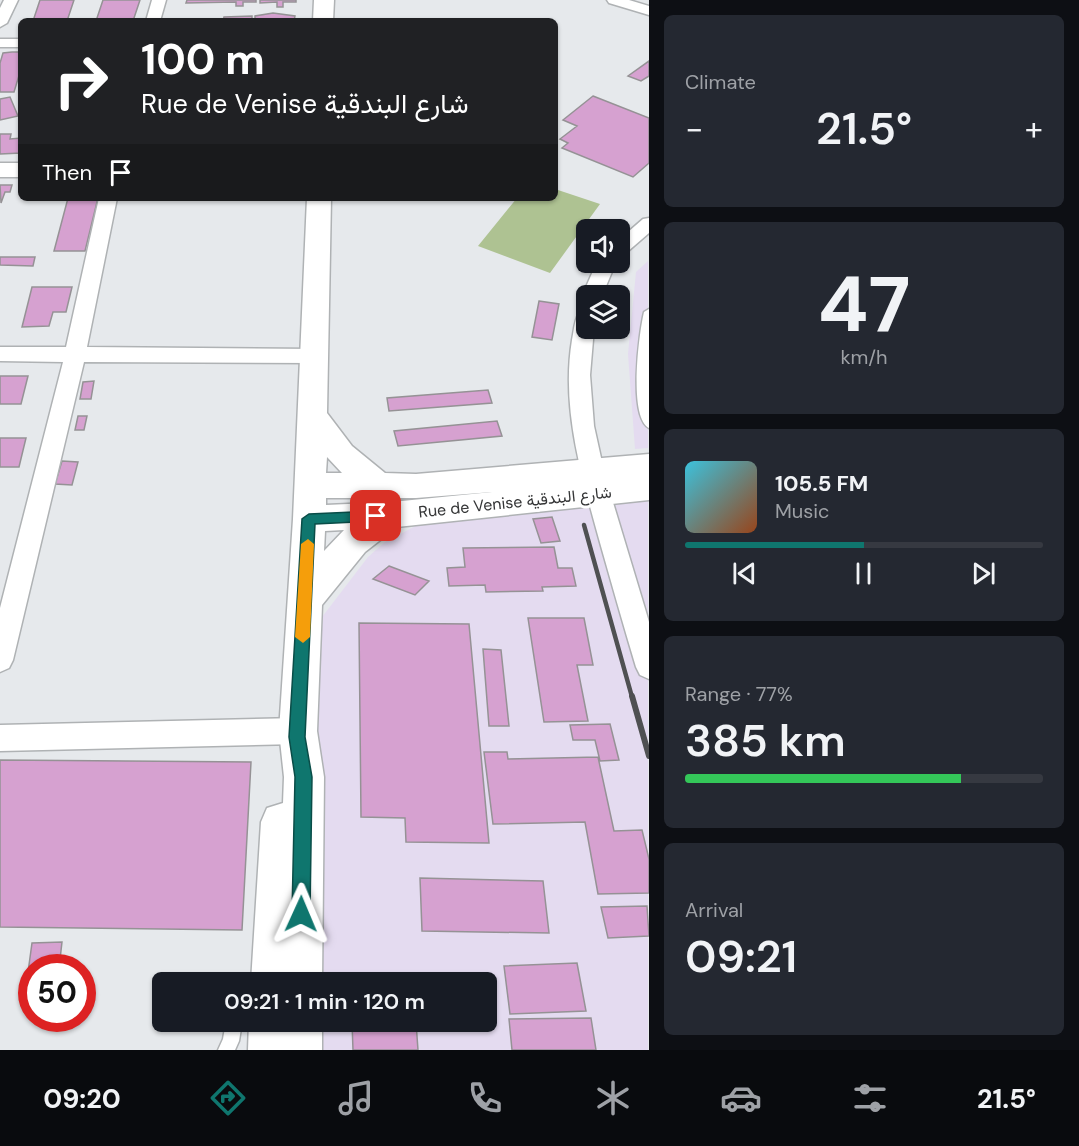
<!DOCTYPE html>
<html lang="en">
<head>
<meta charset="utf-8">
<style>
  :root { --surface:#171b24; --page:#242831; --text:#f1f3f6; --muted:#9ea1a6; --line:#363941; --accent:#0f766e }
  body { margin:0; font-family:"DM Sans",Vazirmatn,sans-serif; background:var(--page); color:var(--text); height:100vh; display:flex; flex-direction:column; font-size:22px; white-space:nowrap }
  * { box-sizing:border-box; margin:0 }
  p { font-size:20px; color:var(--muted) }
  .icon { flex:none; width:33px; height:33px; fill:none; stroke:currentColor; stroke-width:2; stroke-linecap:round; stroke-linejoin:round }
  .map { position:relative; flex:1; overflow:hidden }
  .side { display:flex; flex-direction:column; gap:15px; padding:15px; background:#0d0f14; width:430px }
  .side>* { flex:none }
  .hud { position:absolute; left:18px; top:18px; width:540px; height:183px; border-radius:9px; box-shadow:0 2px 4px #0004; background:#202124; color:#fff; overflow:hidden }
  .fabs { position:absolute; left:576px; top:219px; display:grid; gap:12px }
  .fabs a { display:grid; place-items:center; width:54px; height:54px; border-radius:9px; background:var(--surface); box-shadow:0 2px 4px #0004; font-size:30px }
  .speed { position:absolute; left:18px; top:954px; display:flex; gap:12px; font-size:30px; font-weight:700; text-align:center }
  .speed>* { display:grid; place-content:center; width:78px; height:78px; border-radius:50%; background:var(--surface); box-shadow:0 2px 4px #0004; line-height:1 }
  .speed .limit { border:9px solid #d22; background:#fff; color:#111 }
  .pin { position:absolute; display:grid; place-items:center; width:51px; height:51px; color:#fff; margin:-26px; border-radius:12px; box-shadow:0 3px 9px #0006 }
  .me { position:absolute; width:66px; margin:-33px; rotate:1deg; stroke-linejoin:round; filter:drop-shadow(0 0 4px #0008) }
  .turn { display:flex; align-items:center; gap:21px; height:126px; padding:0 24px; font-size:27px }
  .turn .icon { width:78px; height:78px; stroke-width:2.5 }
  .turn b { display:block; font-size:42px; line-height:51px }
  .then { display:flex; align-items:center; height:57px; padding:0 24px; background:#0003; gap:12px; font-size:22px }
  .big { font-size:45px; font-weight:600; line-height:1.1 }
  .side .tile { flex:1; display:flex; flex-direction:column; justify-content:center; gap:9px; min-width:0; padding:0 21px; border-radius:9px; background:var(--page) }
  .side .dial { align-items:center; gap:0 }
  .dial b { font-size:78px; line-height:1 }
  .song { display:flex; align-items:center; gap:18px }
  .cover { width:72px; height:72px; border-radius:9px; background:linear-gradient(135deg,hsl(190 70% 55%),hsl(20 70% 35%)) }
  .played { height:6px; border-radius:3px; background:linear-gradient(90deg,var(--accent) 50%,var(--line) 50%) }
  .keys { display:flex; justify-content:space-around; direction:ltr }
  .heat { display:flex; justify-content:space-between; align-items:center; font-size:33px; direction:ltr }
  .charge { height:9px; border-radius:4px; background:linear-gradient(90deg,#34c759 77%,var(--line) 0) }
  .trip { position:absolute; left:152px; top:972px; width:345px; height:60px; border-radius:9px; background:var(--surface); box-shadow:0 2px 4px #0004; font-weight:600; line-height:60px; text-align:center }
  .tabs { display:flex; height:96px; justify-content:space-around; align-items:center; background:#090b0e; color:var(--muted) }
  .tabs .icon { width:42px; height:42px }
  .tabs .current { color:var(--accent) }
  .tabs b { font-size:27px; color:var(--text) }
  main { display:flex; flex:1; min-height:0 }
  .map>svg:first-child { display:block }
</style>
</head>
<body>
<main>
<div class="map">
<svg width="649" height="1050" viewBox="0 0 649 1050">
  <rect width="100%" height="100%" fill="#e6e9ec"/>
  <path fill="#e4dbf0" d="M648,261V448L635,449L628,354L636,272Z
    M648,493V1050H318V1022H486V982H319L316,813L319,621L368,557L385,542L429,519Z"/>
  <path fill="#aec292" d="M555,189L600,204L550,273L478,246L517,198H555Z"/>
  <path fill="#d6a1d0" stroke="#959295" stroke-width="1.5" d="M40,0H74L67,21H33Z
    M103,0H140L133,21H96Z
    M187,0H256V2H243V6H236V2L186,3Z
    M260,0H296V2H283V7H277V2L260,3Z
    M273,13L295,16L294,21H255V16Z
    M252,16V21H223L224,17Z
    M12,52H21V69L14,92H0V63L3,53Z
    M649,61V76L641,81L628,76Z
    M593,96L649,118V163L633,177L562,148L568,143L560,139L577,126L563,120Z
    M10,97L18,116L0,120V99Z
    M0,134H11L10,139L21,138V153L0,154Z
    M0,185H12L10,192H5L1,203Z
    M68,198H98L85,251H54Z
    M0,257H35L33,266L0,265Z
    M32,287H72L66,312H53L49,326L22,327Z
    M539,301L559,304L552,340L532,337Z
    M0,376H28L21,404H0Z
    M94,381L91,399H80L83,382Z
    M488,390L492,403L389,411L387,398Z
    M78,416H87L84,430H75Z
    M497,421L502,436L398,446L394,431Z
    M0,438H26L19,467H0Z
    M62,461L78,462L72,485L55,484Z
    M552,517L560,541L541,543L533,519Z
    M554,547L558,568H572L576,586L542,587L543,591L486,592L485,585L449,586L447,568L465,567L463,548Z
    M389,566L429,581L415,595L373,579Z
    M528,618H584L593,665H577L588,721L544,722Z
    M359,623L469,624L489,843L406,842L405,818L361,817Z
    M483,649L501,650L509,726H489Z
    M610,724L619,760L600,761L595,740H573L570,725Z
    M484,752H507L508,759L598,757L614,831L642,830L649,859V893L598,894L585,822L493,824Z
    M0,760L251,762L242,930L0,927Z
    M420,878L543,881L549,933L422,931Z
    M647,906L649,936L608,938L601,907Z
    M62,942L59,968H32V987H26L32,943Z
    M577,963L586,1011L510,1014L504,966Z
    M591,1018L596,1050H512L509,1019Z
    M352,1022H416L418,1050H353Z"/>
  <g fill="none" stroke-linecap="round" stroke-linejoin="round">
    <g stroke="#afb2b4" stroke-width="3">
      <path id="service" d="M649,309V428C628,417 639,333 644,312Z
        M226,1022H242L239,1041L235,1050H218L223,1039Z"/>
    </g>
    <g stroke="#afb2b4" stroke-width="3">
      <path id="minor" d="M4,0H18L7,23L0,27V8Z
        M152,0H166L160,21H146Z
        M607,0H629L649,6V15L609,3Z
        M0,39H21V47H0Z
        M99,198H117L87,347L314,349L321,351L324,356L321,361L314,363L84,362L13,660L9,668L0,672V608L63,362L0,361V347H66Z
        M649,218V233L627,252L620,254V239L643,219Z
        M597,262H616L602,296H586L585,301L582,296Z
        M586,311V328H594L590,375L594,426L605,476L649,622V679L640,675L636,667C623,624 611,581 599,539C581,474 561,407 572,340C574,331 574,321 579,313Z
        M298,718L308,722L312,731L308,740L298,744L0,751V725Z"/>
    </g>
    <g stroke="#afb2b4" stroke-width="3">
      <path id="tertiary" d="M0,163H21V177H0Z"/>
    </g>
    <g stroke="#afb2b4" stroke-width="3">
      <path id="secondary" d="M314,0H334L333,21H313Z
        M307,198H331L327,413L352,446L385,473L416,474L649,454V500L397,527L365,552L322,605L317,731L324,777L322,982H251L261,822L267,808L283,803L284,777L279,731L293,519ZM327,457L342,473H326ZM492,492L392,502L326,505V498H416ZM344,530L324,551L325,531Z
        M249,1022H322V1050H248Z"/>
    </g>
    <use href="#service" fill="#fff" fill-rule="evenodd"/>
    <use href="#minor" fill="#fff" fill-rule="evenodd"/>
    <use href="#tertiary" fill="#fff" fill-rule="evenodd"/>
    <use href="#secondary" fill="#fff" fill-rule="evenodd"/>
    <path stroke="#4f5052" stroke-width="4.5" d="M584,525L632,697"/>
    <path stroke="#4f5052" stroke-width="6" d="M632,696L649,756"/>
  </g>
  <path fill="#0f766e" stroke="#0a4d48" stroke-width="1.5" d="M376,511L383,516L376,521L315,524L305,737L312,777L310,914L308,920L301,923L295,920L292,914L295,777L289,737L302,519L309,514Z"/>
  <path fill="#f59e0b" d="M308,539L314,544L310,637L303,643L295,637L301,544Z"/>
  <g text-anchor="middle" dominant-baseline="central" stroke-width="6" stroke-linejoin="round" paint-order="stroke">
    <g font-size="16" fill="#343536" stroke="#fff">
      <text transform="translate(515 502) rotate(-6)">Rue de Venise شارع البندقية</text>
    </g>
  </g>
</svg>
<div class="fabs">
<a><svg class="icon" aria-label="sound" viewBox="0 0 24 24"><path d="M4 9h4l5-4v14l-5-4H4zM17 9q2 3 0 6"/></svg></a>
<a><svg class="icon" aria-label="layers" viewBox="0 0 24 24"><path d="M12 4l9 5-9 5-9-5zM3 14l9 5 9-5"/></svg></a>
</div>
<div class="speed"><div class="limit">50</div></div>
<div class="pin" style="left:376px;top:516px;background:#d93025"><svg class="icon" aria-label="arrive" viewBox="0 0 24 24"><path d="M6 21V4h12l-3 4 3 4H6"/></svg></div>
<svg class="me" style="left:301px;top:914px" viewBox="-20 -20 40 40"><path d="M0-17L14 15 0 8-14 15z" fill="#0f766e" stroke="#fff" stroke-width="4"/></svg>
<div class="trip">09:21 · 1 min · 120 m</div>
<div class="hud">
<div class="turn"><svg class="icon" aria-label="right" viewBox="0 0 24 24"><path d="M7 20v-9h11M14 6l5 5-5 5"/></svg><div><b>100 m</b>Rue de Venise شارع البندقية</div></div>
<div class="then">Then<svg class="icon" aria-label="arrive" viewBox="0 0 24 24"><path d="M6 21V4h12l-3 4 3 4H6"/></svg></div>
</div>
</div>
<section class="side">
<div class="tile"><p>Climate</p>
<div class="heat"><a>−</a><b class="big">21.5°</b><a>+</a></div>
</div>
<div class="tile dial"><b>47</b><p>km/h</p></div>
<div class="tile">
<div class="song"><i class="cover"></i><div><b>105.5 FM</b><p>Music</p></div></div>
<div class="played"></div>
<div class="keys"><svg class="icon" aria-label="previous" viewBox="0 0 24 24"><path d="M18 5L8 12l10 7zM5 5v14"/></svg><svg class="icon" aria-label="pause" viewBox="0 0 24 24"><path d="M8 5v14M16 5v14"/></svg><svg class="icon" aria-label="next" viewBox="0 0 24 24"><path d="M6 5l10 7-10 7zM19 5v14"/></svg></div>
</div>
<div class="tile"><p>Range · 77%</p><b class="big">385 km</b><div class="charge"></div></div>
<div class="tile"><p>Arrival</p><b class="big">09:21</b></div>
</section>
</main>
<nav class="tabs">
<b>09:20</b>
<svg class="icon current" aria-label="directions" viewBox="0 0 24 24"><path d="M12 3l9 9-9 9-9-9zM9 14v-3h6M13 9l2 2-2 2"/></svg>
<svg class="icon" aria-label="music" viewBox="0 0 24 24"><path d="M9 18V5l10-2v13"/><circle cx="6" cy="18" r="3"/><circle cx="16" cy="16" r="3"/></svg>
<svg class="icon" aria-label="phone" viewBox="0 0 24 24"><path d="M5 4h4l2 5-3 2q2 4 5 5l2-3 5 2v4C11 20 4 13 5 4z"/></svg>
<svg class="icon" aria-label="climate" viewBox="0 0 24 24"><path d="M12 3v18M4 7l16 10M4 17L20 7"/></svg>
<svg class="icon" aria-label="car" viewBox="0 0 24 24"><path d="M5 17H2v-5l4-1 3-4h7l3 4 3 1v5h-3M9 17h6M6 11h13"/><circle cx="7" cy="17" r="2"/><circle cx="17" cy="17" r="2"/></svg>
<svg class="icon" aria-label="filters" viewBox="0 0 24 24"><path d="M4 7h16M4 17h16"/><circle cx="9" cy="7" r="2"/><circle cx="15" cy="17" r="2"/></svg>
<b>21.5°</b>
</nav>
</body>
</html>
